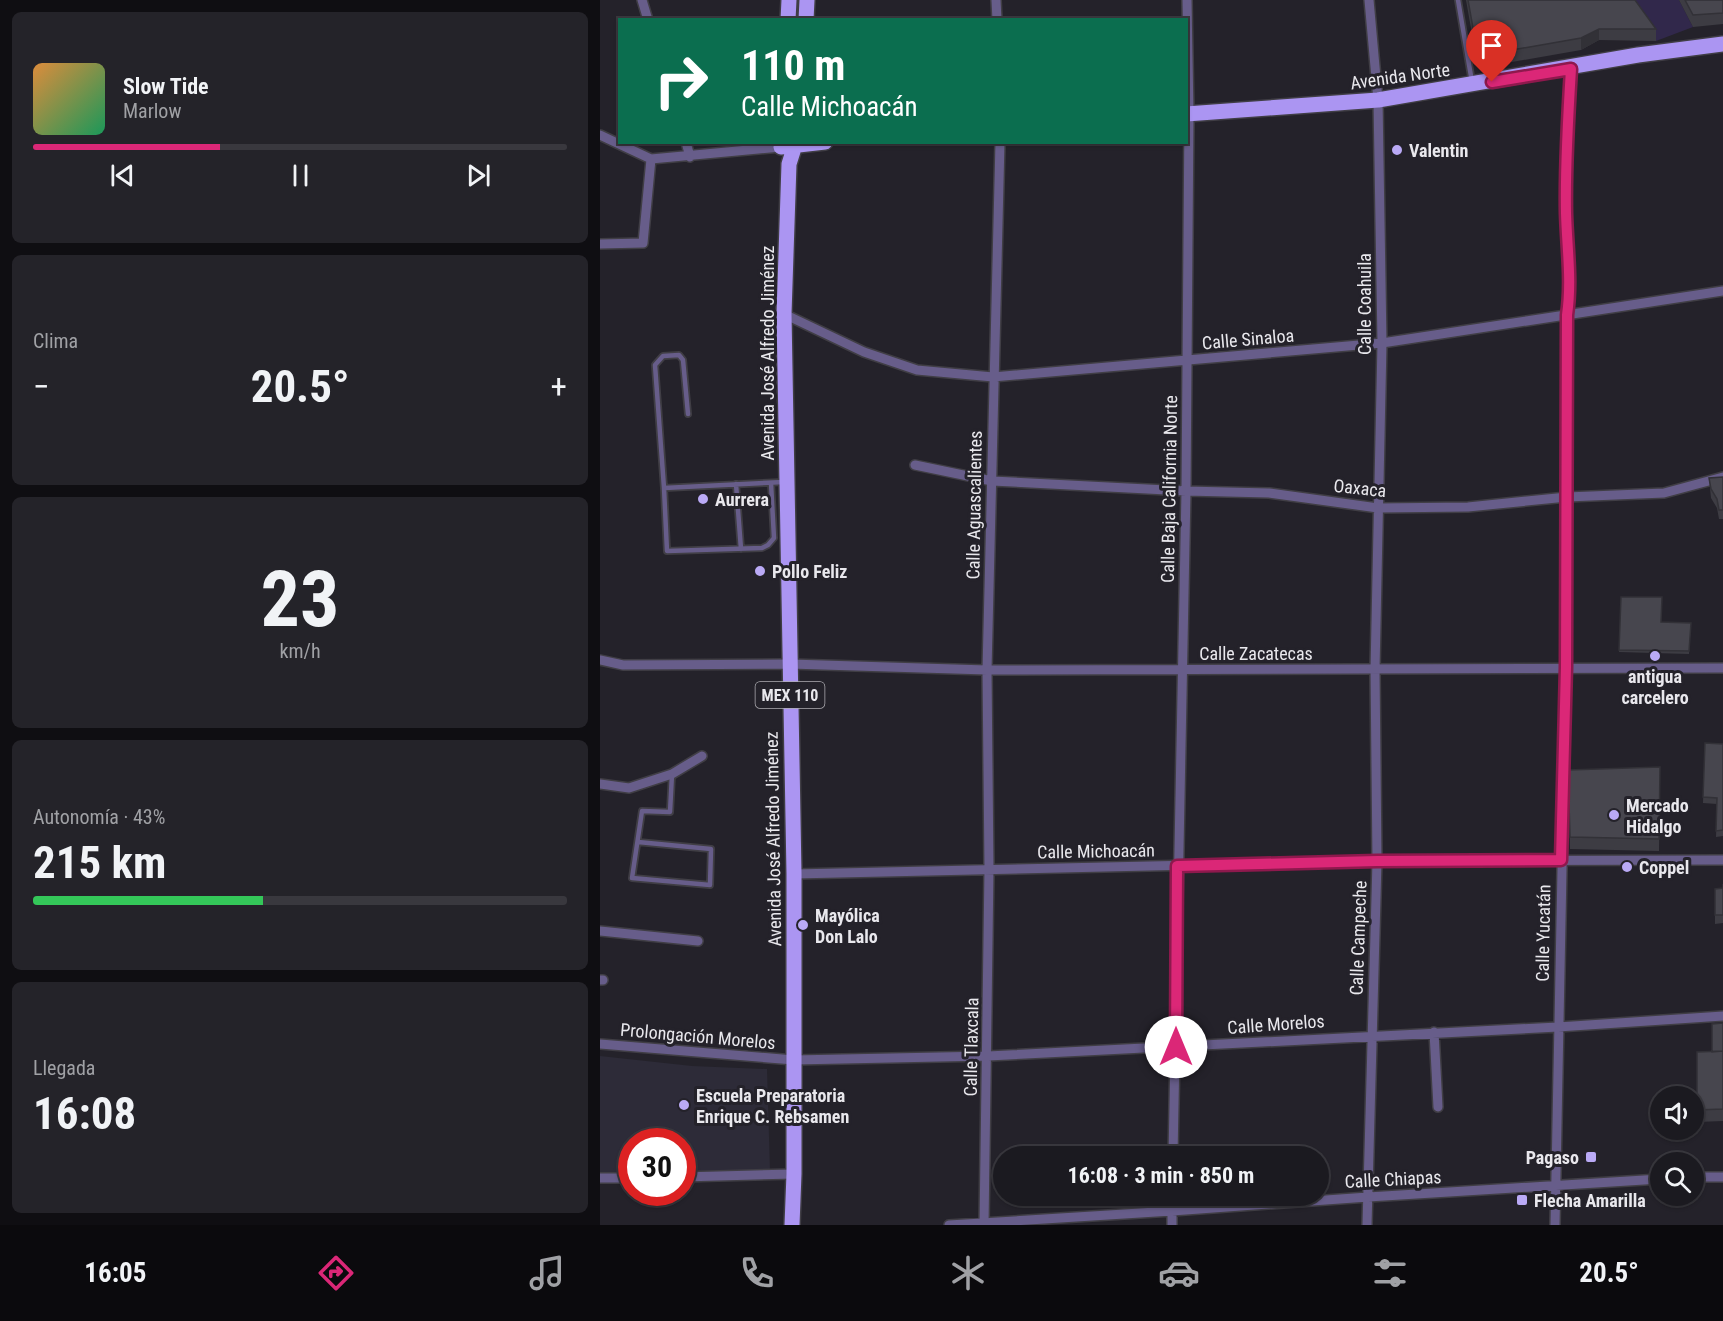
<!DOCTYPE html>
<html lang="es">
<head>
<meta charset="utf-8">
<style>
  :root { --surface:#1b1a20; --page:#242329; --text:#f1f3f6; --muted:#a0a1a5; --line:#39383e; --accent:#db2777 }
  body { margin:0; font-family:"Roboto Condensed",sans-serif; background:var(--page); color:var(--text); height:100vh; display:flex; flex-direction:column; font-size:22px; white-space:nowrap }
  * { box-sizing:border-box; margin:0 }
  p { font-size:20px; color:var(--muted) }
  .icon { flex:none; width:33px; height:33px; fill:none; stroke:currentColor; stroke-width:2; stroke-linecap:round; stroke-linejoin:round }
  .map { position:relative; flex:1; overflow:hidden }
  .details { display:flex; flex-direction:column; gap:12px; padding:12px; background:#0f0e12; width:600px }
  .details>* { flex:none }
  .hud { position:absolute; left:18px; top:18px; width:570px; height:126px; border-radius:0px; box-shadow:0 2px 4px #0004,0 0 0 2px var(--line); background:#0b6e4f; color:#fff; overflow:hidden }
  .tools { position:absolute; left:1050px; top:1086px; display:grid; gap:12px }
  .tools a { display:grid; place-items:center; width:54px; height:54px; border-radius:50%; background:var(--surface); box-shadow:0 2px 4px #0004,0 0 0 2px var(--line); font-size:30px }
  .speed { position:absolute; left:18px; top:1128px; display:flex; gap:12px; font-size:30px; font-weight:700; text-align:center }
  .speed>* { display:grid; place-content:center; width:78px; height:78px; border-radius:50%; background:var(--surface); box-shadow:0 2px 4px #0004,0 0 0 2px var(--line); line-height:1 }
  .speed .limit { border:9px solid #d22; background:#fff; color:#111 }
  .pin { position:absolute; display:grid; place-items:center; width:51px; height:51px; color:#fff; margin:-62px -26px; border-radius:50% 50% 50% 0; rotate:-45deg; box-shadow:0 0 6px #0007 }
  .pin .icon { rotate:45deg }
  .me { position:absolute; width:66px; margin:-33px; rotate:0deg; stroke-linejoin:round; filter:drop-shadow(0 0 4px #0008) }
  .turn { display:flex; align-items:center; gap:21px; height:126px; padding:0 24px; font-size:27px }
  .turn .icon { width:78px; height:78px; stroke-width:2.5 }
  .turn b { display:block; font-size:42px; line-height:51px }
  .big { font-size:45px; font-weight:700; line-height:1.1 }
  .details .tile { flex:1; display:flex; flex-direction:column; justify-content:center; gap:9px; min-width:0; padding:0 21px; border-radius:9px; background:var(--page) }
  .details .dial { align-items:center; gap:0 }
  .dial b { font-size:78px; line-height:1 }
  .song { display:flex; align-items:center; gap:18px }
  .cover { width:72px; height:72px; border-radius:9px; background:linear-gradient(135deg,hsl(30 70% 55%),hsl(150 70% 35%)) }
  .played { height:6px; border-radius:3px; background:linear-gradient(90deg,var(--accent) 35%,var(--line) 35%) }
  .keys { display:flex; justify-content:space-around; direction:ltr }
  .heat { display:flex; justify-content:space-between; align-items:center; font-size:33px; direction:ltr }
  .charge { height:9px; border-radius:4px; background:linear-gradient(90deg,#34c759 43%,var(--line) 0) }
  .trip { position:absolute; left:393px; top:1146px; width:336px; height:60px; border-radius:30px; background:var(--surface); box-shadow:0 2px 4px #0004,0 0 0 2px var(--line); font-weight:700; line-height:60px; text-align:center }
  .tabs { display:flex; height:96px; justify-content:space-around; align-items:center; background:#0b0a0d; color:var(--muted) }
  .tabs .icon { width:42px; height:42px }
  .tabs .active { color:var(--accent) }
  .tabs b { font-size:27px; color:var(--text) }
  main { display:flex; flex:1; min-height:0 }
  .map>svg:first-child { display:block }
</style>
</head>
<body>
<main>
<section class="details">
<div class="tile">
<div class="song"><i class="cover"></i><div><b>Slow Tide</b><p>Marlow</p></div></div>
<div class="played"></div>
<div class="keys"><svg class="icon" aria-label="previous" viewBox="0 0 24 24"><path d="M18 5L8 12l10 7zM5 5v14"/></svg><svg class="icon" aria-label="pause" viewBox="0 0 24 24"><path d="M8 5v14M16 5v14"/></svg><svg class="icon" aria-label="next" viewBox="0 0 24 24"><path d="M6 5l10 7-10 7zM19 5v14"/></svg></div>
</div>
<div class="tile"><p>Clima</p>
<div class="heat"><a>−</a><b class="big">20.5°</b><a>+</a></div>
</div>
<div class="tile dial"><b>23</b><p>km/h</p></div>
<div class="tile"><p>Autonomía · 43%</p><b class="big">215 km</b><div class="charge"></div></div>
<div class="tile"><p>Llegada</p><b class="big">16:08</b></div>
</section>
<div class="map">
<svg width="1123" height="1225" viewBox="0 0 1123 1225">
  <rect width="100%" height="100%" fill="#24222a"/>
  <path fill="#2d2b38" d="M0,1056L92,1066L167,1069L170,1171L83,1172L82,1142H32L31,1173H0Z"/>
  <path fill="#31284b" d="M1028,0H1079L1093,27L1056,41Z"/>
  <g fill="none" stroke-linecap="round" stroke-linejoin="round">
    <g stroke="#403e45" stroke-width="8">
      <path id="lane" d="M858,0L872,82
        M171,483L174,538L168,545L162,548L67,551L64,488L184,482
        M136,484L141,549
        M64,488L55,365L63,356L79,355L83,360L88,414
        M38,842L111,849L110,885L32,878L42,811L70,812L72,774"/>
    </g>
    <g stroke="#403e45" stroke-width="12">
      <path id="street" d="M42,0L48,20
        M396,0L397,20
        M0,135L51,159L181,147
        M86,142L90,157
        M0,244L43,243L51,159
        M184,314L264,352L317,370L393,377L782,343L1123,291
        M315,465L392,481L586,491L669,493L778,508L868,507L967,497L1064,493L1123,477
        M0,660L23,665L190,664L387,670L1123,668
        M0,784L29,788L72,774L102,756
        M194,874L777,861L1123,860
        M0,931L98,941
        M0,980H3
        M834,1032L838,1107
        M0,1044L194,1060L388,1056L958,1027L1123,1016
        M573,1156L586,491L589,114L587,0
        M82,1177L194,1174
        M1094,1177H1123
        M0,1178H32
        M349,1225L572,1211L768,1197L1060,1179
        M384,1225L389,869L387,670L400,142
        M572,1225V1196
        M767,1225L777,861L775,670L782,343L778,100L769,0
        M955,1225L966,667L967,315C972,281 967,248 966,213C965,165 968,117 971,69"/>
    </g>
    <g stroke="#403e45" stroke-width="18">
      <path id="primary" d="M188,20L189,0
        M206,20L207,0
        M586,114L778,100L1038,55L1123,44
        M181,147L225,142
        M192,1225L194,1174V874L184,314L189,164L196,142"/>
    </g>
    <use href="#lane" stroke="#675d8a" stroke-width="4.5"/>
    <use href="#street" stroke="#675d8a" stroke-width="9"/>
    <use href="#primary" stroke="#ab95f2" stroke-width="15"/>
  </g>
  <path fill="#3d3c43" d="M866,0H1035L1056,29V41L999,40L981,50L878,68Z
    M1079,0H1123V24L1093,27Z
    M1123,477V519H1119L1117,508L1111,498L1109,478Z
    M1021,597L1061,622L1091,623L1089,654L1019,652Z
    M1105,743L1123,744V836L1116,837L1117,804L1103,803Z
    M1060,767L1059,851L970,849L968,770Z
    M1123,884V923L1115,924V889L1123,888Z
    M1123,1023V1121L1097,1122V1052H1112Z"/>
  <path fill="#323137" d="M999,29V40L981,50V38Z"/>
  <path fill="#47464e" stroke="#323137" stroke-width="1.5" d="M868,0H1035L1056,29H999L981,38L878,56Z
    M1085,0H1123V13L1093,15Z
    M1123,477V510H1119L1117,499L1111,489L1109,478Z
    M1021,597H1062L1061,622L1091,623L1089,651L1019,650Z
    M1105,743L1123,744V830L1116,831L1117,798L1103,797Z
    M1060,767L1059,839L970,837L968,770Z
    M1123,884V915H1115V889L1123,888Z
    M1123,1023V1051L1112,1052V1024Z
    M1123,1051V1109L1097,1110V1052Z"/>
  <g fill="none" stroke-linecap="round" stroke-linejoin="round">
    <g stroke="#8e194d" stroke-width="15">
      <path id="route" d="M576,1047L577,866L777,861L961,860L966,667L967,315C972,281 967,248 966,213C965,165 968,117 971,69L892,82"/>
    </g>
    <use href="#route" stroke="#db2777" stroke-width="10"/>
  </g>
  <g fill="#baaaf6" stroke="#24222a" stroke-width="2">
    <circle cx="797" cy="150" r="6"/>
    <circle cx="103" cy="499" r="6"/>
    <circle cx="160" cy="571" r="6"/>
    <circle cx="1055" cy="656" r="6"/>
    <circle cx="1014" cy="815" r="6"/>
    <circle cx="1027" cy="867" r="6"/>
    <circle cx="203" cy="925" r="6"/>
    <circle cx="84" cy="1105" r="6"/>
    <rect x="985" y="1151" width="12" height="12" rx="3"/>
    <rect x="916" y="1194" width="12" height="12" rx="3"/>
  </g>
  <g text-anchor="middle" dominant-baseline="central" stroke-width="6" stroke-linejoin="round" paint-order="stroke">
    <rect fill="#24222a" stroke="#aeadb2" stroke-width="1.5" x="155.5" y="682" width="69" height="26" rx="4.5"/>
    <g font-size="16" font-weight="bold" fill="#e9e8ed">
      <text x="190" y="695">MEX 110</text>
    </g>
    <g font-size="18" fill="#e9e8ed" stroke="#24222a">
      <text transform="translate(800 76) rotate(-8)">Avenida Norte</text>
      <text transform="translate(764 304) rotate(-90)">Calle Coahuila</text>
      <text transform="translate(648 339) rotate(-5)">Calle Sinaloa</text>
      <text transform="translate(167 353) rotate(-90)">Avenida José Alfredo Jiménez</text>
      <text transform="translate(760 488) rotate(6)">Oaxaca</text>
      <text transform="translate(569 489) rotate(-89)">Calle Baja California Norte</text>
      <text transform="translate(374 505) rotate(-89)">Calle Aguascalientes</text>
      <text x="656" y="653">Calle Zacatecas</text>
      <text transform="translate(173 839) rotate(-91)">Avenida José Alfredo Jiménez</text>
      <text transform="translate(496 851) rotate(-1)">Calle Michoacán</text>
      <text transform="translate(943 933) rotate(-89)">Calle Yucatán</text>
      <text transform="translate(758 938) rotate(-88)">Calle Campeche</text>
      <text transform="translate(676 1024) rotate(-4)">Calle Morelos</text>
      <text transform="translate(98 1036) rotate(5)">Prolongación Morelos</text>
      <text transform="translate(371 1047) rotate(-89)">Calle Tlaxcala</text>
      <text transform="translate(793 1179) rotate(-3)">Calle Chiapas</text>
    </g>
    <g font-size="18" font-weight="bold" fill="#e9e8ed" stroke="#24222a" text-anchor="start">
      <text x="809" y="150">Valentin</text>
      <text x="115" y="499">Aurrera</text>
      <text x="172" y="571">Pollo Feliz</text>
      <text x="1055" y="676" text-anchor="middle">antigua<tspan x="1055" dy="21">carcelero</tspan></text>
      <text x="1026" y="805">Mercado<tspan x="1026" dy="21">Hidalgo</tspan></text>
      <text x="1039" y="867">Coppel</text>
      <text x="215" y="915">Mayólica<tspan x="215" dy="21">Don Lalo</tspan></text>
      <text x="96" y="1095">Escuela Preparatoria<tspan x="96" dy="21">Enrique C. Rebsamen</tspan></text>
      <text x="979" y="1157" text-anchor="end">Pagaso</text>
      <text x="934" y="1200">Flecha Amarilla</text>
    </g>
  </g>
</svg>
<div class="tools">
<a><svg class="icon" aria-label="sound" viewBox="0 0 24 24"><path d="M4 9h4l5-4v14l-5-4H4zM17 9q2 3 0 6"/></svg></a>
<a><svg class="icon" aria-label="search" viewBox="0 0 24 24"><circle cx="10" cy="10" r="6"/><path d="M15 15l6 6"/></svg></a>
</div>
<div class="speed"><div class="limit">30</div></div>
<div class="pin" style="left:892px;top:82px;background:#d93025"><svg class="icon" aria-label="arrive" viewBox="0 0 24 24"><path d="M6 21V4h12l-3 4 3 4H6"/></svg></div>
<svg class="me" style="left:576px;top:1047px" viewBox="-20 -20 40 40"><circle r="19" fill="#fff"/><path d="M0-13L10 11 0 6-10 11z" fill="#db2777"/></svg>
<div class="trip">16:08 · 3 min · 850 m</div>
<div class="hud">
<div class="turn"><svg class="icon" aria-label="right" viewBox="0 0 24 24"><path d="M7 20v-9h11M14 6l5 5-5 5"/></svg><div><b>110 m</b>Calle Michoacán</div></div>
</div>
</div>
</main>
<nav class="tabs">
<b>16:05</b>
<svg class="icon active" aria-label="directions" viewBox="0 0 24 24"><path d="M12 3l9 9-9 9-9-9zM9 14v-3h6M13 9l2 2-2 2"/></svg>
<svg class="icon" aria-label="music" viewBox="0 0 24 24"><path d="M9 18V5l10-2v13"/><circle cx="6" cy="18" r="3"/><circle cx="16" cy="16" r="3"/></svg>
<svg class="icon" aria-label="phone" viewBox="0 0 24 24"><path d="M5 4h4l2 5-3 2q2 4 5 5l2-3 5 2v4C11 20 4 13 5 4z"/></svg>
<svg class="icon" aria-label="climate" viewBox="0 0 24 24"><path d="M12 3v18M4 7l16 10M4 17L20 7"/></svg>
<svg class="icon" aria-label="car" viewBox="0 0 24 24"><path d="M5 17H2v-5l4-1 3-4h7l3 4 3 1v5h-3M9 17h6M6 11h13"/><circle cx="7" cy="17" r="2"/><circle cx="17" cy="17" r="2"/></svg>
<svg class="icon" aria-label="filters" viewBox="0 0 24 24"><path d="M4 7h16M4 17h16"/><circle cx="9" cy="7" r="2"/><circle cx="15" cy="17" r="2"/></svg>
<b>20.5°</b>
</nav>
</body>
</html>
